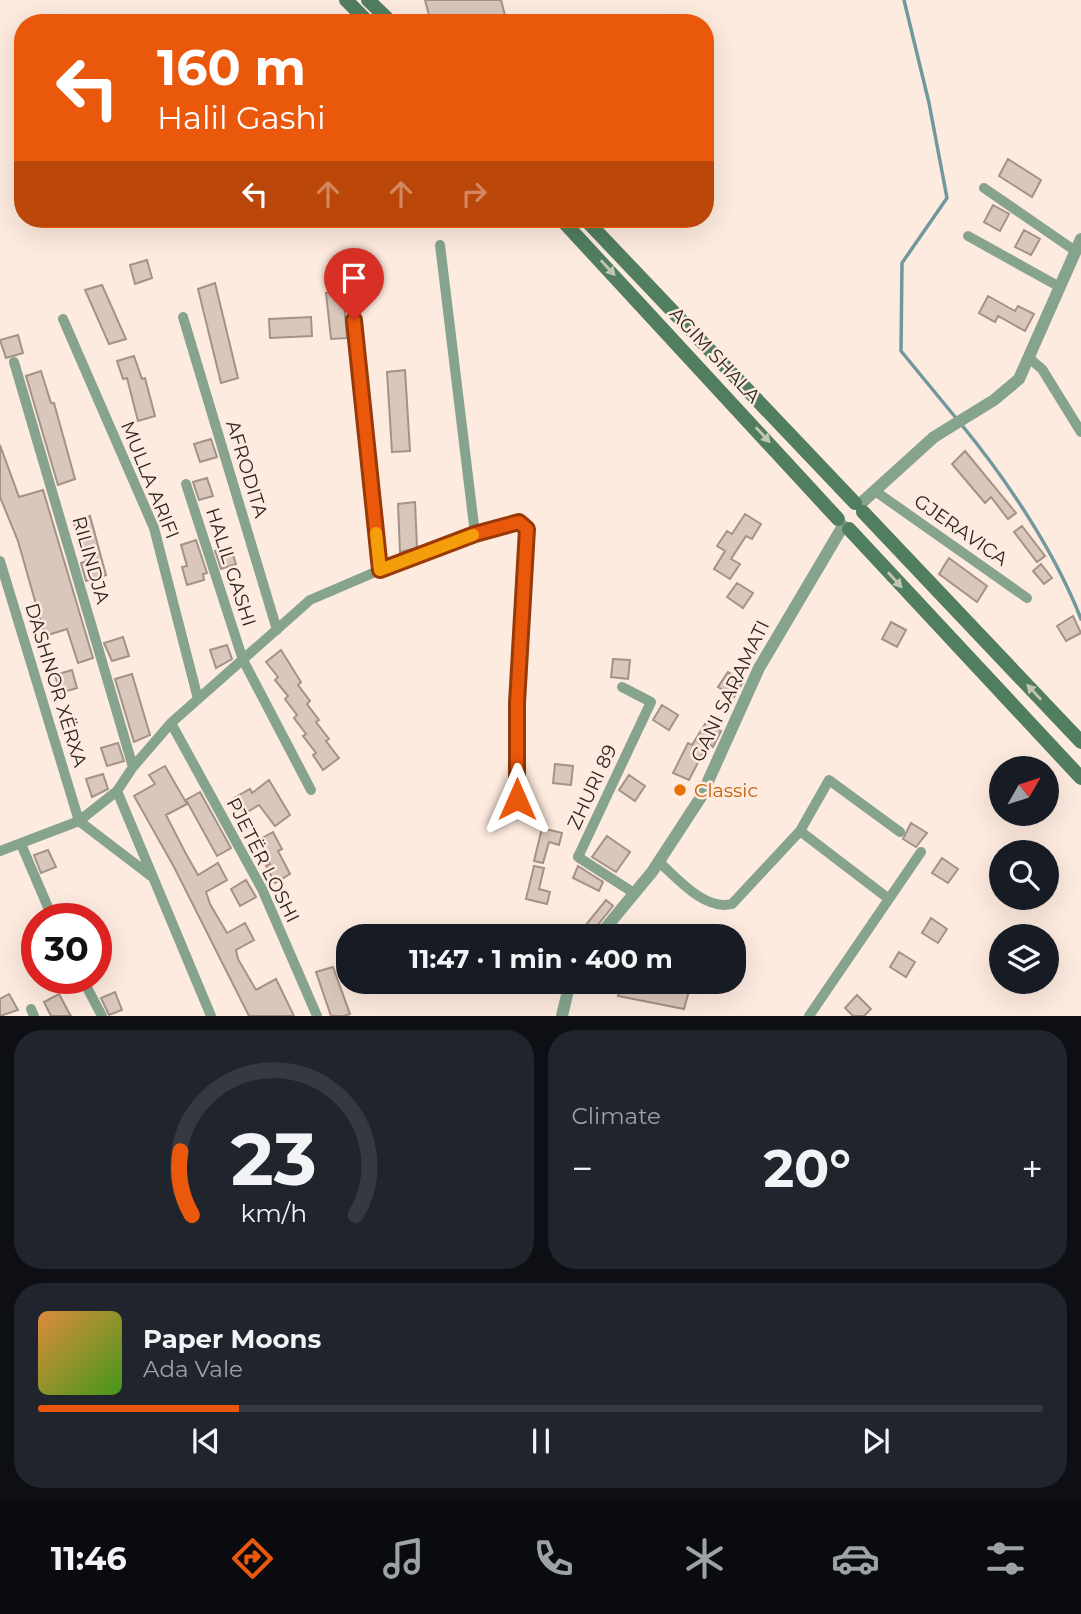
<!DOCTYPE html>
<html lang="en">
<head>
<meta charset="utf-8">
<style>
  :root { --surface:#171b24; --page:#20242c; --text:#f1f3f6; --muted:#9ea1a6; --line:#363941; --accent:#ea580c }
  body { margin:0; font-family:Montserrat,sans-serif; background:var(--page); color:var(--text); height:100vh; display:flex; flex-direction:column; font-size:26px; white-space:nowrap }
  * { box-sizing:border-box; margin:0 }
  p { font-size:23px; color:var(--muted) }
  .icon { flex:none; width:38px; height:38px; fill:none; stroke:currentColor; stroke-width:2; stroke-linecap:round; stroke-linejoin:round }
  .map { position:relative; height:1016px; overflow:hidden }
  .drawer { display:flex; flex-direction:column; gap:14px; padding:14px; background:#0d0f14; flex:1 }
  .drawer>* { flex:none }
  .banner { position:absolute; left:14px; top:14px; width:700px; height:214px; border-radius:28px; box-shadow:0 7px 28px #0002; background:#ea580c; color:#fff; overflow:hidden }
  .needle { width:46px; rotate:51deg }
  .controls { position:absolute; left:989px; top:756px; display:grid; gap:14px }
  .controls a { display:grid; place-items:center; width:70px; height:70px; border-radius:50%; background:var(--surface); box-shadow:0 7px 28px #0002; font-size:35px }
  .speed { position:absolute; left:21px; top:903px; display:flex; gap:14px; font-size:35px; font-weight:700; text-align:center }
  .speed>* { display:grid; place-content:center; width:91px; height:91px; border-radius:50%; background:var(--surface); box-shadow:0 7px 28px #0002; line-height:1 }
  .speed .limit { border:10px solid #d22; background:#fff; color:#111 }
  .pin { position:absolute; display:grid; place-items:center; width:60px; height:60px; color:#fff; margin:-72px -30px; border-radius:50% 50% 50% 0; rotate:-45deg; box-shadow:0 0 7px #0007 }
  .pin .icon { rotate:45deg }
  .me { position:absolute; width:77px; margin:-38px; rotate:0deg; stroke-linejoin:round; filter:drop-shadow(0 0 5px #0008) }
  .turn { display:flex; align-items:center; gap:24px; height:147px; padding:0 28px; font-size:32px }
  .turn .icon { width:91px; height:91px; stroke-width:2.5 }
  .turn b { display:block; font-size:49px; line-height:60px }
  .lanes { display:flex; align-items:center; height:66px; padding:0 28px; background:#0003; justify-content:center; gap:35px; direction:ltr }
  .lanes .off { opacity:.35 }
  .big { font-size:52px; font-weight:700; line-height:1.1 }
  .drawer .widget { flex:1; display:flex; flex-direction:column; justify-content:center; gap:10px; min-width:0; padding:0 24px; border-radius:28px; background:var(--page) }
  .drawer .dial { align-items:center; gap:0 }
  .dial svg { height:182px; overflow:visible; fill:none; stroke:var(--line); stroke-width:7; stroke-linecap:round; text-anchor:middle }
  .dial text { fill:var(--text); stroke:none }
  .song { display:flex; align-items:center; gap:21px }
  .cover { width:84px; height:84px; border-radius:10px; background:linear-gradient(135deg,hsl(30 70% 55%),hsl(100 70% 35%)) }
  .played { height:7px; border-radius:4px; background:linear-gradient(90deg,var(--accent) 20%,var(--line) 20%) }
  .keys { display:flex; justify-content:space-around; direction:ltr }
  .heat { display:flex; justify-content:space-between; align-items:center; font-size:38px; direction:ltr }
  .drawer .tiles { flex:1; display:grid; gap:14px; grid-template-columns:1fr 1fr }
  .widget:last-child { grid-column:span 2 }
  .trip { position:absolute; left:336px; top:924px; width:410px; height:70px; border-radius:28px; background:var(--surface); box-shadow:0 7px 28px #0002; font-weight:700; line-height:70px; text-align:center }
  .tab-bar { display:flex; height:112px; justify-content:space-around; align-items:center; background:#090b0e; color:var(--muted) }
  .tab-bar .icon { width:49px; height:49px }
  .tab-bar .current { color:var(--accent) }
  .tab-bar b { font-size:32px; color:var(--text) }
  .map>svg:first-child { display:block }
</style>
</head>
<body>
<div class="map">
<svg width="1081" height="1016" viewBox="0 0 1081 1016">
  <rect width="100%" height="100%" fill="#feebdf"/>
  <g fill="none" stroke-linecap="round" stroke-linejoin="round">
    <path stroke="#71989d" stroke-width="3.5" d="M904,0L929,103L947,198L902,263L901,351L956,418
      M961,424C1007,480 1055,552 1081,619"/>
  </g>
  <path fill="#dac7bc" stroke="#a49287" stroke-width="2" d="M425,0H501L507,23H431Z
    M1008,159L1041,180L1032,197L999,176Z
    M993,205L1009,214L1000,231L984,222Z
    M1024,230L1040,239L1031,255L1015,247Z
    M147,260L152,278L135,284L130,265Z
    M215,283L238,378L221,383L198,289Z
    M102,285L126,339L109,344L85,290Z
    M343,291L347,338L331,339L326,293Z
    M988,296L1015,311L1018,306L1034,314L1025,331L998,316L995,322L979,313Z
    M311,317L312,336L270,338L269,319Z
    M18,335L23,353L6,358L0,340Z
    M134,356L142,379L145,378L155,416L138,421L127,378L123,379L117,361Z
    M405,370L410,451L392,452L387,372Z
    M41,371L51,403H54L75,479L58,485L26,376Z
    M211,439L217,457L200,462L194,444Z
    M0,445L19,497L43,490L93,658L78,663L67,629L45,636L18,541L0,497Z
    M965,451L1016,513L1008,519L991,497L985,503L952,464Z
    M207,478L213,496L199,500L193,482Z
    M415,502L417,548L400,552L398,504Z
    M745,514L761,524L752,539L746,536L731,559L740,564L730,579L714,569L725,551L717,546L727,531L732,534Z
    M90,516L106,575L86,581L81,563L87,561L73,521Z
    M1022,526L1045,556L1037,562L1014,532Z
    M196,540L207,573L203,574L204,580L187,585L182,567L187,566L181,545Z
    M230,546L236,564L221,569L215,551Z
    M949,558L987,586L977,602L939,574Z
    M1041,564L1052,578L1044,584L1033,571Z
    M737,583L753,593L743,608L727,597Z
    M1073,616L1081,633L1066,641L1057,626Z
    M891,622L906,630L897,647L882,639Z
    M123,637L129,656L112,661L104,643Z
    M227,645L232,659L216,668L210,650Z
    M281,650L301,682L298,685L310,701L307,704L319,720L316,722L329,739L326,741L339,758L323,770L313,755L316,753L303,736L306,734L294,718L297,715L285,699L288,696L275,680L278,677L266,662Z
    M613,659L630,660L628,679L611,677Z
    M72,670L77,688L60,693L55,675Z
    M728,672L743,682L734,697L718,687Z
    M132,674L150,735L134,742L115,679Z
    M662,705L678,715L669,730L653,720Z
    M707,721L721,731L713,747L708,743L689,780L673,773L688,743L692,745Z
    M118,743L124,761L107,766L101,748Z
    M555,764L573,766L571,785L553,783Z
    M165,766L187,804L166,815L185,852L198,875L218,863L227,880L206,892L210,904L227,933L245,923L254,940L236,950L238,959L256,990L276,979L294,1016H249L174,867L134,796L155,784L149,775Z
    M103,774L108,789L92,797L86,779Z
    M629,775L645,786L635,801L619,790Z
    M269,780L290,815L275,826L259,805L244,814L234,798L250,789L252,793Z
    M200,792L231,848L217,856L186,800Z
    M911,823L927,833L916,847L903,839Z
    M542,828L562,833L559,845L549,842L543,863L534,861Z
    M273,832L282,849L278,851L290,874L275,883L266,866L270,864L257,841Z
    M607,836L630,852L616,872L592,857Z
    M48,850L56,867L41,873L34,855Z
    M942,858L958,869L948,883L932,873Z
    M534,866L544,868L539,889L550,892L547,904L526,899Z
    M578,866L603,882L599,891L573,878Z
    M246,880L256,897L240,906L231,889Z
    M606,900L613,906L589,936H577Z
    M931,918L947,929L938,943L922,933Z
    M899,952L915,962L906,977L890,967Z
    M333,967L350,1014L344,1016H331L316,972Z
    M622,982H675L673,987L689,991L684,1009L618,996Z
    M115,992L122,1010L109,1015L101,998Z
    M9,994L18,1010L0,1016V999Z
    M59,994L68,1011L71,1016H51L44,1002Z
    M857,995L871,1009L864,1016H853L845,1008Z"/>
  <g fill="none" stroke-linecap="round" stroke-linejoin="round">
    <path stroke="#85a38d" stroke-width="10" d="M984,188L1074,250
      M351,219L358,223L380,219
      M968,236L1058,286
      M440,245L475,534
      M353,298L355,341L380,570
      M183,317L277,630
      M63,319L154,528L198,699
      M1029,358L1042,369L1081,432
      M14,362L133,767
      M186,484L243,660L311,790
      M875,491L1027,598
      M0,561L79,821L151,876
      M622,687L651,702L578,857L634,893
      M171,723L262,889L317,1016
      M117,791L211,1016
      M800,831L889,899
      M21,844L53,919
      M0,851L79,821L117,791L133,767L171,723L310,600L380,570L475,534L519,522L527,529L528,546L517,703V799
      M659,862C678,879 705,911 732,904L800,831L829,780L900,832
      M82,978L102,1016
      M31,1009L34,1016
      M809,1016L921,852"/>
    <path stroke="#85a38d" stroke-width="12" d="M859,505L934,437L994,400L1019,379L1081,239
      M599,936L652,872L701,797L759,668L843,526
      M562,1016L570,982"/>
    <path stroke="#507e5f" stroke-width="14" d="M346,0L369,23
      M368,0L392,23
      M561,219L838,519
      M585,219L855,503
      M863,512L1081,742
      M849,529L1081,778"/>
  </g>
  <defs><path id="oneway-solid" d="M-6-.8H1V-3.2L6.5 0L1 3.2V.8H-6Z" transform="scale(1.75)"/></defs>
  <g fill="#c1c5b2">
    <use href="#oneway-solid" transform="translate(608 268) rotate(47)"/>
    <use href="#oneway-solid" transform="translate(763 435) rotate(47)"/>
    <use href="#oneway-solid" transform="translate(895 580) rotate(48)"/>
    <use href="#oneway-solid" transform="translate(1034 692) rotate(-133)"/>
  </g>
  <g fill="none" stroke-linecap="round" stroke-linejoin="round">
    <g stroke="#983908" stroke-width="18">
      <path id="route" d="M354,320L380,570L475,534L519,522L527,529L517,703V799"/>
    </g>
    <use href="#route" stroke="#ea580c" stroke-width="12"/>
    <path stroke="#f59e0b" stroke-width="12" d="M376,533L380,570L473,535"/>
  </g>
  <circle fill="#e8710a" stroke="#feebdf" stroke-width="2.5" cx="680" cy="790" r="7"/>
  <g text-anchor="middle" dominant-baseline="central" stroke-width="5" stroke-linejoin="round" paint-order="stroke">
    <g font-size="19" fill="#2d2621" stroke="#feebdf">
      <text transform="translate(715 355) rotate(47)">AGIM SHALA</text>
      <text transform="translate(247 469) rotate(73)">AFRODITA</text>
      <text transform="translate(150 480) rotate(68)">MULLA ARIFI</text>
      <text transform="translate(961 530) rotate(35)">GJERAVICA</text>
      <text transform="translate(91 560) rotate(74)">RILINDJA</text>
      <text transform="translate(231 567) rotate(72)">HALIL GASHI</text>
      <text transform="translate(56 685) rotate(73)">DASHNOR XËRXA</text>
      <text transform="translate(730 691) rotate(-64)">GANI SARAMATI</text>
      <text transform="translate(592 787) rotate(-65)">ZHURI 89</text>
      <text transform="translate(263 860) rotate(63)">PJETËR LOSHI</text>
    </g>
    <g font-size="19" fill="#c56008" stroke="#feebdf" text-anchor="start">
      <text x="694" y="790">Classic</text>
    </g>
  </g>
</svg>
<div class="controls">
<a><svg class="needle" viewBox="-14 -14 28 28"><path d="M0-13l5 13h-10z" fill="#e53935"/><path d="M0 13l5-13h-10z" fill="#9ea1a6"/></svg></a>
<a><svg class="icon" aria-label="search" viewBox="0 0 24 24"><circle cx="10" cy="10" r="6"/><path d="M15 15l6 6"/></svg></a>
<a><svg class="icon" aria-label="layers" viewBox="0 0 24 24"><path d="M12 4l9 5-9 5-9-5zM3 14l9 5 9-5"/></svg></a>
</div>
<div class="speed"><div class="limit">30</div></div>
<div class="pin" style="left:354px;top:320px;background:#d93025"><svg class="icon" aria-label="arrive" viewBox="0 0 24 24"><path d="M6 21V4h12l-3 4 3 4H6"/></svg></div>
<svg class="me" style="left:517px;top:799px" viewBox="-20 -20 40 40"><path d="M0-17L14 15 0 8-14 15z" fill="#ea580c" stroke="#fff" stroke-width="4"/></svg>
<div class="trip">11:47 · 1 min · 400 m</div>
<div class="banner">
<div class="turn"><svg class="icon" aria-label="left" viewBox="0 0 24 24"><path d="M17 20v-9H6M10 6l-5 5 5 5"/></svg><div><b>160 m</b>Halil Gashi</div></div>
<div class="lanes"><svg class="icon" aria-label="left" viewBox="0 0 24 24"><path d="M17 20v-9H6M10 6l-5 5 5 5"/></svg><svg class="icon off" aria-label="ahead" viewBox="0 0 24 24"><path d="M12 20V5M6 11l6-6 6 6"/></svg><svg class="icon off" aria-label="ahead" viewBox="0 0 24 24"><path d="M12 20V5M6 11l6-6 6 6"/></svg><svg class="icon off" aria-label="right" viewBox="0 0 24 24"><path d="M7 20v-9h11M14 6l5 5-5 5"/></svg></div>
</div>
</div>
<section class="drawer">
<div class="tiles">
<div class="widget dial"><svg viewBox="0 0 100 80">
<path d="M14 69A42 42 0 1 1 86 69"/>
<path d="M14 69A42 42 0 0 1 9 41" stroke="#ea580c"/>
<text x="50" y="56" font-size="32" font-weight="700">23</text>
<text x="50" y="72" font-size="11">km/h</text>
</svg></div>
<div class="widget"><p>Climate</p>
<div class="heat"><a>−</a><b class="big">20°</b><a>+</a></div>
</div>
<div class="widget">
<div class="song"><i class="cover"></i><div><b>Paper Moons</b><p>Ada Vale</p></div></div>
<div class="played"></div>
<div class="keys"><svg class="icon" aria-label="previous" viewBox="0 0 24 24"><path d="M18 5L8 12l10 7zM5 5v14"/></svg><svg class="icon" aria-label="pause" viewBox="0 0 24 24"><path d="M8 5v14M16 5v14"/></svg><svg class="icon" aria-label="next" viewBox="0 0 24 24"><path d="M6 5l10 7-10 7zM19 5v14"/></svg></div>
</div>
</div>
</section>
<nav class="tab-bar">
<b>11:46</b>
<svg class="icon current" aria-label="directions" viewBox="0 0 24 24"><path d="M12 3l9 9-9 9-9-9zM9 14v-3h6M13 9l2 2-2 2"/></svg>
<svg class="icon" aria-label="music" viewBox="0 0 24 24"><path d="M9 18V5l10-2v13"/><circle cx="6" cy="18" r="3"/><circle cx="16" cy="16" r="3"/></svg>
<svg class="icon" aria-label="phone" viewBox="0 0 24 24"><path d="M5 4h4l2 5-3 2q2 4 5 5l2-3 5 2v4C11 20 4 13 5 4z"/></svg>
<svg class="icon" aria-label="climate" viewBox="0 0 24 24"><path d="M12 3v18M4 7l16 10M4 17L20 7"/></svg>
<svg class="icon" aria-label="car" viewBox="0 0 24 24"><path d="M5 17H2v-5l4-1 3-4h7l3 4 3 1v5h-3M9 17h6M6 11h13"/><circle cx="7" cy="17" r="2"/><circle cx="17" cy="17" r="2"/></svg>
<svg class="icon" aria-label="filters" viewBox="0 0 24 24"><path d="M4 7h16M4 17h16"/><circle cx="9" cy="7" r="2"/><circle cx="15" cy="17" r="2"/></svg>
</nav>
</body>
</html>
